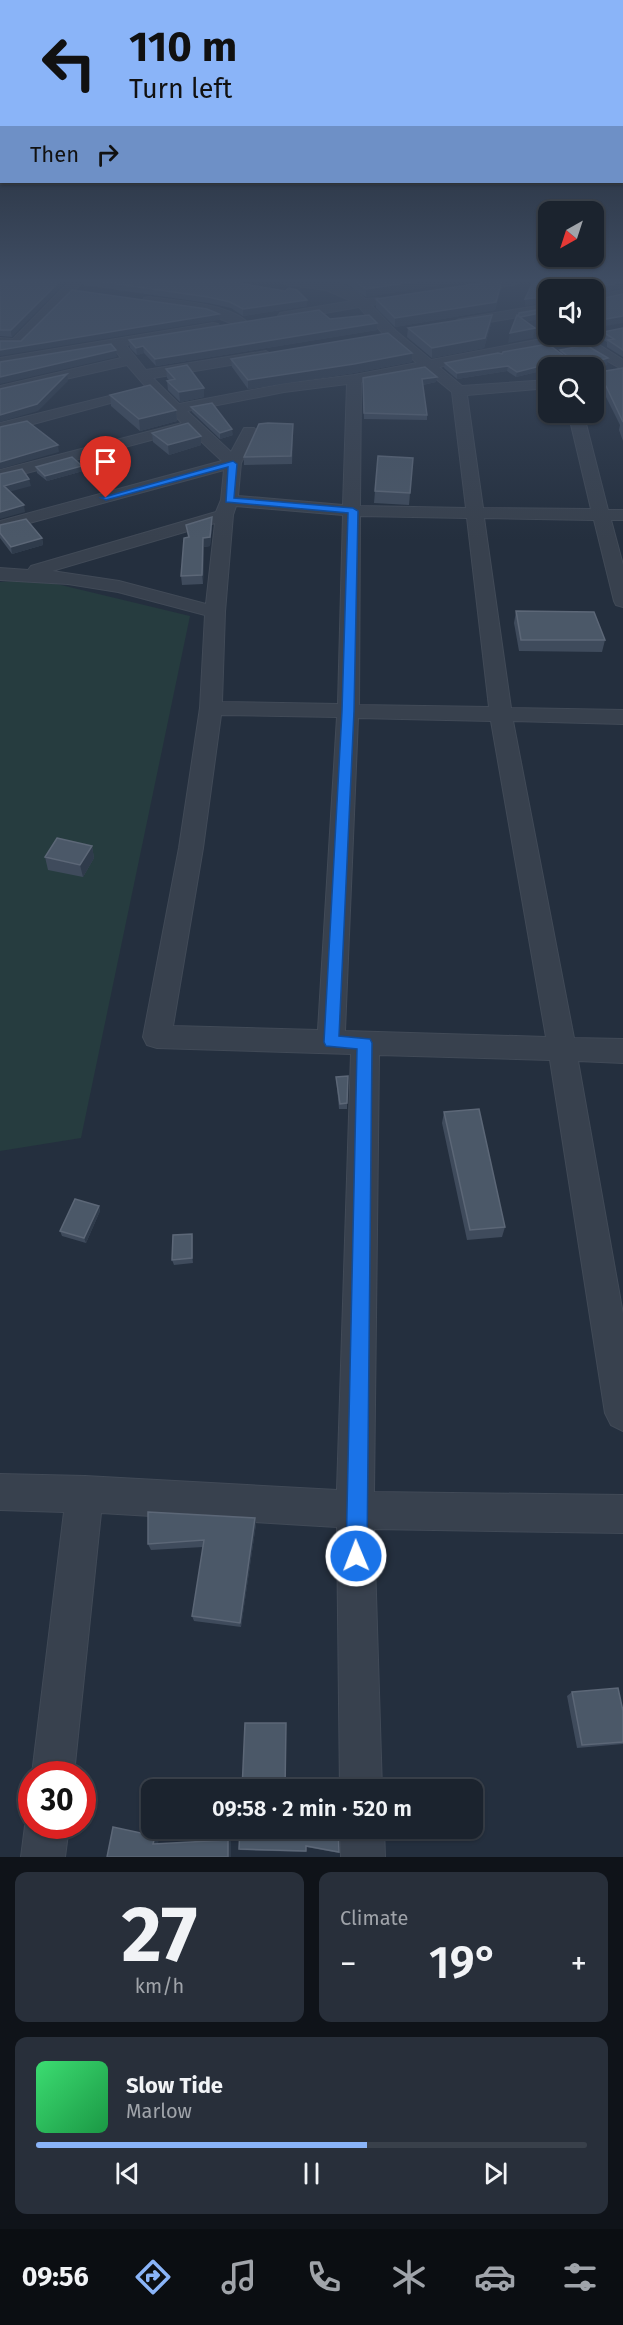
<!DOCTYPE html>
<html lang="en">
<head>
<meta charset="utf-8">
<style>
  :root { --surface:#1b232e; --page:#282f3a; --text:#f1f3f6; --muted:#a0a4aa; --line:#39404a; --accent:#8ab4f8 }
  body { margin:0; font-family:"Fira Sans",sans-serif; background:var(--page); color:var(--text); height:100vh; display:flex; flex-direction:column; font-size:22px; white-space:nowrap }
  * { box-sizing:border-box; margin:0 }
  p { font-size:20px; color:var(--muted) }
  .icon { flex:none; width:33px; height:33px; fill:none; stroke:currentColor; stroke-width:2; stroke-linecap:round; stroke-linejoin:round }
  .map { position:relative; height:1857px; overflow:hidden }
  .drawer { display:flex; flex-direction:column; gap:15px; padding:15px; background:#0f1319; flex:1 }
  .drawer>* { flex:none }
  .hud { position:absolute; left:0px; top:0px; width:624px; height:183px; box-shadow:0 2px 4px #0004,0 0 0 2px var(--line); background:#8ab4f8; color:#111; overflow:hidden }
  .needle { width:39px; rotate:219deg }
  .buttons { position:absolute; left:538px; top:201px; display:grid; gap:12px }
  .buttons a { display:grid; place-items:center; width:66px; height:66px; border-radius:12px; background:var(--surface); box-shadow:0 2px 4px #0004,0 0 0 2px var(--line); font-size:30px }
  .speed { position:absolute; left:18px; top:1761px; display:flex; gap:12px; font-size:30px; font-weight:700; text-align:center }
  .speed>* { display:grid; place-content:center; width:78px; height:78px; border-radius:50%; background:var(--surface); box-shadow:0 2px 4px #0004,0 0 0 2px var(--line); line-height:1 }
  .speed .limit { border:9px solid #d22; background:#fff; color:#111 }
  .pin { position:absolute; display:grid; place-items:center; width:51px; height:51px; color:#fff; margin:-62px -26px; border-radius:50% 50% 50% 0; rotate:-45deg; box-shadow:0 0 6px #0007 }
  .pin .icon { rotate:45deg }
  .me { position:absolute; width:66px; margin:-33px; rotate:359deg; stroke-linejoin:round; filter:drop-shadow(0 0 4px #0008) }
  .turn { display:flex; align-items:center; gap:21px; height:126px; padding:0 30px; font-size:27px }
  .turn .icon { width:78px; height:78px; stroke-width:2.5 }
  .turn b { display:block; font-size:42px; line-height:51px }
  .then { display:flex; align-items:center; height:57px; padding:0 30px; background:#0003; gap:12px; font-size:22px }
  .big { font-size:45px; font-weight:600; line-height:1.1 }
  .drawer .tile { flex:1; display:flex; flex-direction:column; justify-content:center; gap:9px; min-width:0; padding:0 21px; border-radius:12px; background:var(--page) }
  .drawer .dial { align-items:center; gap:0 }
  .dial b { font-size:78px; line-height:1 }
  .song { display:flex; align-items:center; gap:18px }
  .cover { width:72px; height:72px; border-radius:9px; background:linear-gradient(135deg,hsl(140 70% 55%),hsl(140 70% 35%)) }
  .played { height:6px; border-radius:3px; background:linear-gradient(90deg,var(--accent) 60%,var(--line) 60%) }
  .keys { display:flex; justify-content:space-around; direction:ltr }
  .heat { display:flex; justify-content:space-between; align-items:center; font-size:33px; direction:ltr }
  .drawer .tiles { flex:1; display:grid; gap:15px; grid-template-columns:1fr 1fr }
  .tile:last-child { grid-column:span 2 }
  .trip { position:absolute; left:141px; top:1779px; width:342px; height:60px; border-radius:12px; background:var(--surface); box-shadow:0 2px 4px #0004,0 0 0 2px var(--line); font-weight:600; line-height:60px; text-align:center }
  .tab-bar { display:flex; height:96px; justify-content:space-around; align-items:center; background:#0b0e12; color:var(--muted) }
  .tab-bar .icon { width:42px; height:42px }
  .tab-bar .on { color:var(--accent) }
  .tab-bar b { font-size:27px; color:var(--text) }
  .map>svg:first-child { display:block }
</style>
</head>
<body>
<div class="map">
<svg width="623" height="1857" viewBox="0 0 623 1857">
  <rect width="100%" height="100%" fill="#242f3e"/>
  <path fill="#263c3f" d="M36,579L190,616L81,1138L0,1151V582Z"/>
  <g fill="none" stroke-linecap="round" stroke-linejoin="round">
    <g stroke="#414a57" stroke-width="2">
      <path id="street" d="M71,280H85L21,346H0V338L13,339Z
        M278,280C305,280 344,277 365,299L378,298L379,301L378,304L371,305L396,331L431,360L568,334H582L623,360V370L575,342L439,367L462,386L549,380V388L467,395L483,508L591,509L568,412H583L608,510H623V520H611L623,565V607L616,605L614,601L594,520L484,518L511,708L623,710V724L513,721L574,1038L623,1039V1063L578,1061L623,1314V1431L611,1425L605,1413L550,1060L379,1055L374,1492L623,1495V1533L374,1529L382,1790H340L337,1527L101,1513L74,1774H32L64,1512L0,1510V1474L85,1476L337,1490L351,1054L157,1048L147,1045L143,1037L179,848L200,708L205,615L118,592L68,584L0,580V568L28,570L31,566L216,512L221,500L224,470L0,531V521L222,461L189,430L0,480V470L182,423L151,392L0,433V423L146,387L127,365L0,394V386L121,358L113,348L0,366V358L213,323L218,324L220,327L218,330L126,345L146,370L266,351L273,355L266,359L153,378L179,404L284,384L354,375L417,363L386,337L359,307L285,320L280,319L278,316L280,313L352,301L326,290L284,284ZM425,370L452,392L466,508L360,506L361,382ZM347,384L343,505L238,496L241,463L257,431L254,428H244L231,452L187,411L284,392ZM236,506L343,515L338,704L222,702L225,612L233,515ZM360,516L467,518L489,707L359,705ZM215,523L206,604L119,581L52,571ZM221,715L337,717L318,1030L173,1026L203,848ZM358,718L491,721L546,1037L345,1031Z
        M494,280H522L516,284L469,293L463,289L465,286Z
        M623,290V298L594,304V296Z
        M149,297C175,301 229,303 248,323L241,327L205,313L144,304L143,301L144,298Z
        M549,304V312L459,327L452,323L459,319Z
        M32,1811V1826H69L65,1857H21L25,1826Z
        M340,1828H384L385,1857H341Z"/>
    </g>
    <use href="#street" fill="#38414e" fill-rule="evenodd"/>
  </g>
  <path fill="#3f4b5c" d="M4,280L12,337L0,336V283Z
    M83,280H244L243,284L307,300V306L243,316L231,308L208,303L83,285Z
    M333,280H471L366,297L348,285Z
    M502,280L501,289L495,310L395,327L376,308V299Z
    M330,319L377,323V330L156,366L144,353L137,355L130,348L129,340Z
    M491,324L484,348L432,358L407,337L408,328Z
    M623,328V357L607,347V342L602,339L603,332Z
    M560,350L607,365L594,368H573L567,363V365L555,368H549V369L516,377L507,371L457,379L444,368L445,363L502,354L560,353Z
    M231,359L412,362L354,373L248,389L232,367Z
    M623,368V441L619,430L620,425L604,393L594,385V373Z
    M166,369L204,388V397L180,402L168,390L167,381L169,380L167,378Z
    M363,378L436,382L423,385L427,415V420L364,419Z
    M110,395L176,410L177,421L140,431L111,406Z
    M191,407L233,435L220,439L192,412Z
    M293,432L292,464L244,465V457Z
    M152,433L201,445L169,455L153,442Z
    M413,458L409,505L374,503L375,491Z
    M82,466L83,471L47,481L37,473L36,467Z
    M0,525L42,538L43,545L12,554L0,538Z
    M186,525L212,526L210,546L204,547L203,584L182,585L181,576L188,537Z
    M516,611L605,640L602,652L519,651L514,623Z
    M92,846L94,858L83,877L48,870L45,857Z
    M336,1077L347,1103V1109H339Z
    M444,1112L505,1227L502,1237L467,1240L442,1123Z
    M99,1206L100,1211L86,1243L62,1236L60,1231Z
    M192,1234L193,1239V1263L174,1265L172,1260Z
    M256,1524L241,1627L194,1621L192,1616L203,1547L151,1550L148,1544Z
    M572,1692L623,1711V1744L577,1748L567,1696Z
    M240,1828L339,1852V1853L306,1847V1852L240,1850L239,1849Z"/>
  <path fill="#2f3b4b" d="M61,280H68L12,337L11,330Z
    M241,280H244V284L238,289V283Z
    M425,280H471L366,297V289Z
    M502,280L501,289L495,310L395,327V318Z
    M623,282V288L594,294L593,288Z
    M549,296V302L525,306V299Z
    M307,300V306L243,316V309Z
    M549,311V317L517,324V318Z
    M219,314L220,320L0,356V350Z
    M492,315L491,324L484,348L432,358V348Z
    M623,316V323L594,328L595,321Z
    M377,323V330L156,366L155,359Z
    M535,328L533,338L508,343L510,333Z
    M143,346L144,353L137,355L136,348Z
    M116,350L117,357L0,384V377Z
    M412,353V362L354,373L248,389V380Z
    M608,358L607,365L594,368L593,362Z
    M568,359L567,365L555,368H549V369L516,377L517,372Z
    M508,366L507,371L457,379V373Z
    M67,374L68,381L38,411L0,422V415Z
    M437,377L436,382L422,385V379Z
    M204,388V397L180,402L179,392Z
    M176,410L177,421L140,431L139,419Z
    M232,429L233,435L220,439V433Z
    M201,436V445L169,455L168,445Z
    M58,445L59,452L0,469V462Z
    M82,466L83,471L47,481L45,476Z
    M29,479L31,486L5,493L4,486Z
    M24,505L25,512L0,519V512Z
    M212,517V526L210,546L204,547L203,584L202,575L203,538Z
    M42,538L43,545L12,554L11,547Z
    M92,846L94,858L83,877L80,865Z
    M99,1206L100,1211L86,1243L84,1238Z
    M192,1234L193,1239V1263L192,1258Z
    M255,1518L256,1524L241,1627L240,1623Z
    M155,1836L159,1837L158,1845L153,1844Z
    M228,1840L231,1841V1857H228Z"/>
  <path fill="#4b5868" stroke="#5c6777" stroke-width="1.5" d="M4,280H61L11,330H0V283Z
    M90,280H241L238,283L285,291L289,288L297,290L307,300L243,309L230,302L208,297Z
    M352,280H425L366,289Z
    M502,280L496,302L395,318L376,299Z
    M534,280H623V282L593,288V290H549V296L525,299Z
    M72,290L207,309L219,314L0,350V341H21Z
    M623,294V316L595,321L594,322V299L596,300Z
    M549,308V311L521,317L518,316L519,313Z
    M319,310L330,319L369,315L377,323L155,359L143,346L136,348L129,340Z
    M492,315L485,338L432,348L408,328Z
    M517,315L535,328L510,333Z
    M623,328V350L608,340L614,339L603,332Z
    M388,333L412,353L354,364L248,380L231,359Z
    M111,344L116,350L0,377V362Z
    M548,344L568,359L517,372L508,366L457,373L445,363L498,353L502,354L503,352Z
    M586,345L608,358L593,362L594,368H582L560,350Z
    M187,365L204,388L179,392L167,381L175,379L166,369Z
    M425,367L437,377L422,379L427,415L364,413L363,378Z
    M623,368V422L606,386L594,377V373Z
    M67,374L37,404L0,415V389Z
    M150,385L176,410L139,419L110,395Z
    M212,403L232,429L220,433L191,407Z
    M27,421L58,445L0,462V427Z
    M188,423L201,436L168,445L152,433Z
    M268,423L293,424L291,456L244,457L259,424Z
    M378,456L413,458L410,493L375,491Z
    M72,457L82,466L45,476L36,467Z
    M22,469L29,479L4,486L24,505L0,512V474Z
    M212,517L210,537L203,538L202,575L181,576L184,538L189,537L186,525Z
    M26,519L42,538L11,547L0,533V525Z
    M516,611L594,612L605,640H521Z
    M57,838L92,846L80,865L45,857Z
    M348,1076L347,1103L340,1104L336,1077Z
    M479,1109L505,1227L470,1230L444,1112Z
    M75,1199L99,1206L84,1238L60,1231Z
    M192,1234V1258L172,1260L173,1235Z
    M148,1512L255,1518L240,1623L192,1616L204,1540L148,1544Z
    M618,1688L623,1711V1742L582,1745L572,1692Z
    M245,1723H286L285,1790H242Z
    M113,1827L155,1836L153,1844L228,1840V1857H107Z
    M240,1828H338L339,1852L306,1846V1851L239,1849Z"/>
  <linearGradient id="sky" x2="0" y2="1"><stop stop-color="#141a22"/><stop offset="0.52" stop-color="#3f4d63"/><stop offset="1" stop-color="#3f4d63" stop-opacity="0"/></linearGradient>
  <rect width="623" height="540" fill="url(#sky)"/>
  <path fill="#1a73e8" stroke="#114b97" stroke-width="1.5" d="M233,461L237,464L234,498L353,508L358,511L354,711L339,1036L370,1039L372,1043L367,1556L364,1564L356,1567L349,1564L346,1556L357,1049L326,1046L324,1042L342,711L348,513L226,502L228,467L106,500L101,498Z"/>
</svg>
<div class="buttons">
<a><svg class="needle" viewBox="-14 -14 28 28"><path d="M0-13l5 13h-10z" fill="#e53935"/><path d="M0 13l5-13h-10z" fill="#a0a4aa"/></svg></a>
<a><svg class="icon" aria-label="sound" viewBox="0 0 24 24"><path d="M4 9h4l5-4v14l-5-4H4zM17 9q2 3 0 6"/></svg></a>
<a><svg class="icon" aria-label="search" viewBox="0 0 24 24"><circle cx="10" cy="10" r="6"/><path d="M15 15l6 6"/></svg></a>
</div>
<div class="speed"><div class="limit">30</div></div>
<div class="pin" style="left:106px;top:498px;background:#d93025"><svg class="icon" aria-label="arrive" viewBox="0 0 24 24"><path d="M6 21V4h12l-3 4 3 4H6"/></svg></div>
<svg class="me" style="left:356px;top:1556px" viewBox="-20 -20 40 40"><circle r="17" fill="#1a73e8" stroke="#fff" stroke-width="3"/><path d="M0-11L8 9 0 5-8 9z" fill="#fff"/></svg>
<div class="trip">09:58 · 2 min · 520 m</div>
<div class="hud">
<div class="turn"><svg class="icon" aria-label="left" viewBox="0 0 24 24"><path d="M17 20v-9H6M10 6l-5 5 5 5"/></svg><div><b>110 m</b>Turn left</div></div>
<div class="then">Then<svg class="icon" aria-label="right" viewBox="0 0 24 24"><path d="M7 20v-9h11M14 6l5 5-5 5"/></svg></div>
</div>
</div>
<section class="drawer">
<div class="tiles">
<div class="tile dial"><b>27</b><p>km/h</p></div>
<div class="tile"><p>Climate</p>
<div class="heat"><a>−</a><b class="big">19°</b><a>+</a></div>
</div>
<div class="tile">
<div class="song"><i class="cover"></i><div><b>Slow Tide</b><p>Marlow</p></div></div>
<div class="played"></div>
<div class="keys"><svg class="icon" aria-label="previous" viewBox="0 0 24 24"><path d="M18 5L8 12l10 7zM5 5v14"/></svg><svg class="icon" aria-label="pause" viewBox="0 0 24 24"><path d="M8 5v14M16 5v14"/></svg><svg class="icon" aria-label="next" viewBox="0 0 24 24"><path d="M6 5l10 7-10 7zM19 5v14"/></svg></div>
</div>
</div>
</section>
<nav class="tab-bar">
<b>09:56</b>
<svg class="icon on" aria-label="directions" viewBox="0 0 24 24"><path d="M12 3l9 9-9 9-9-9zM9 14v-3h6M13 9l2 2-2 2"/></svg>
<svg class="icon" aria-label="music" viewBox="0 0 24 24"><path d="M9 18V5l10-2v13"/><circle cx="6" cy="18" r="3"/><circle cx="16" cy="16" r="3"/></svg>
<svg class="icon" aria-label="phone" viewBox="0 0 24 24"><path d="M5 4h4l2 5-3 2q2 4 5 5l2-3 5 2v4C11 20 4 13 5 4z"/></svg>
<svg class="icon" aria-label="climate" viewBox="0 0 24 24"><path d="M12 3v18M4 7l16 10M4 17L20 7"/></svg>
<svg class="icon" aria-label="car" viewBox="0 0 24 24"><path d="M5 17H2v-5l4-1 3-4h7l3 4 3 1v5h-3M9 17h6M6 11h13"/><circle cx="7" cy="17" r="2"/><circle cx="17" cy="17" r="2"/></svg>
<svg class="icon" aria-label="filters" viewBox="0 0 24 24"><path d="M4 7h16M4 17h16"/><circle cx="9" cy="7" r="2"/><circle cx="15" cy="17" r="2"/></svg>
</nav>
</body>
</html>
